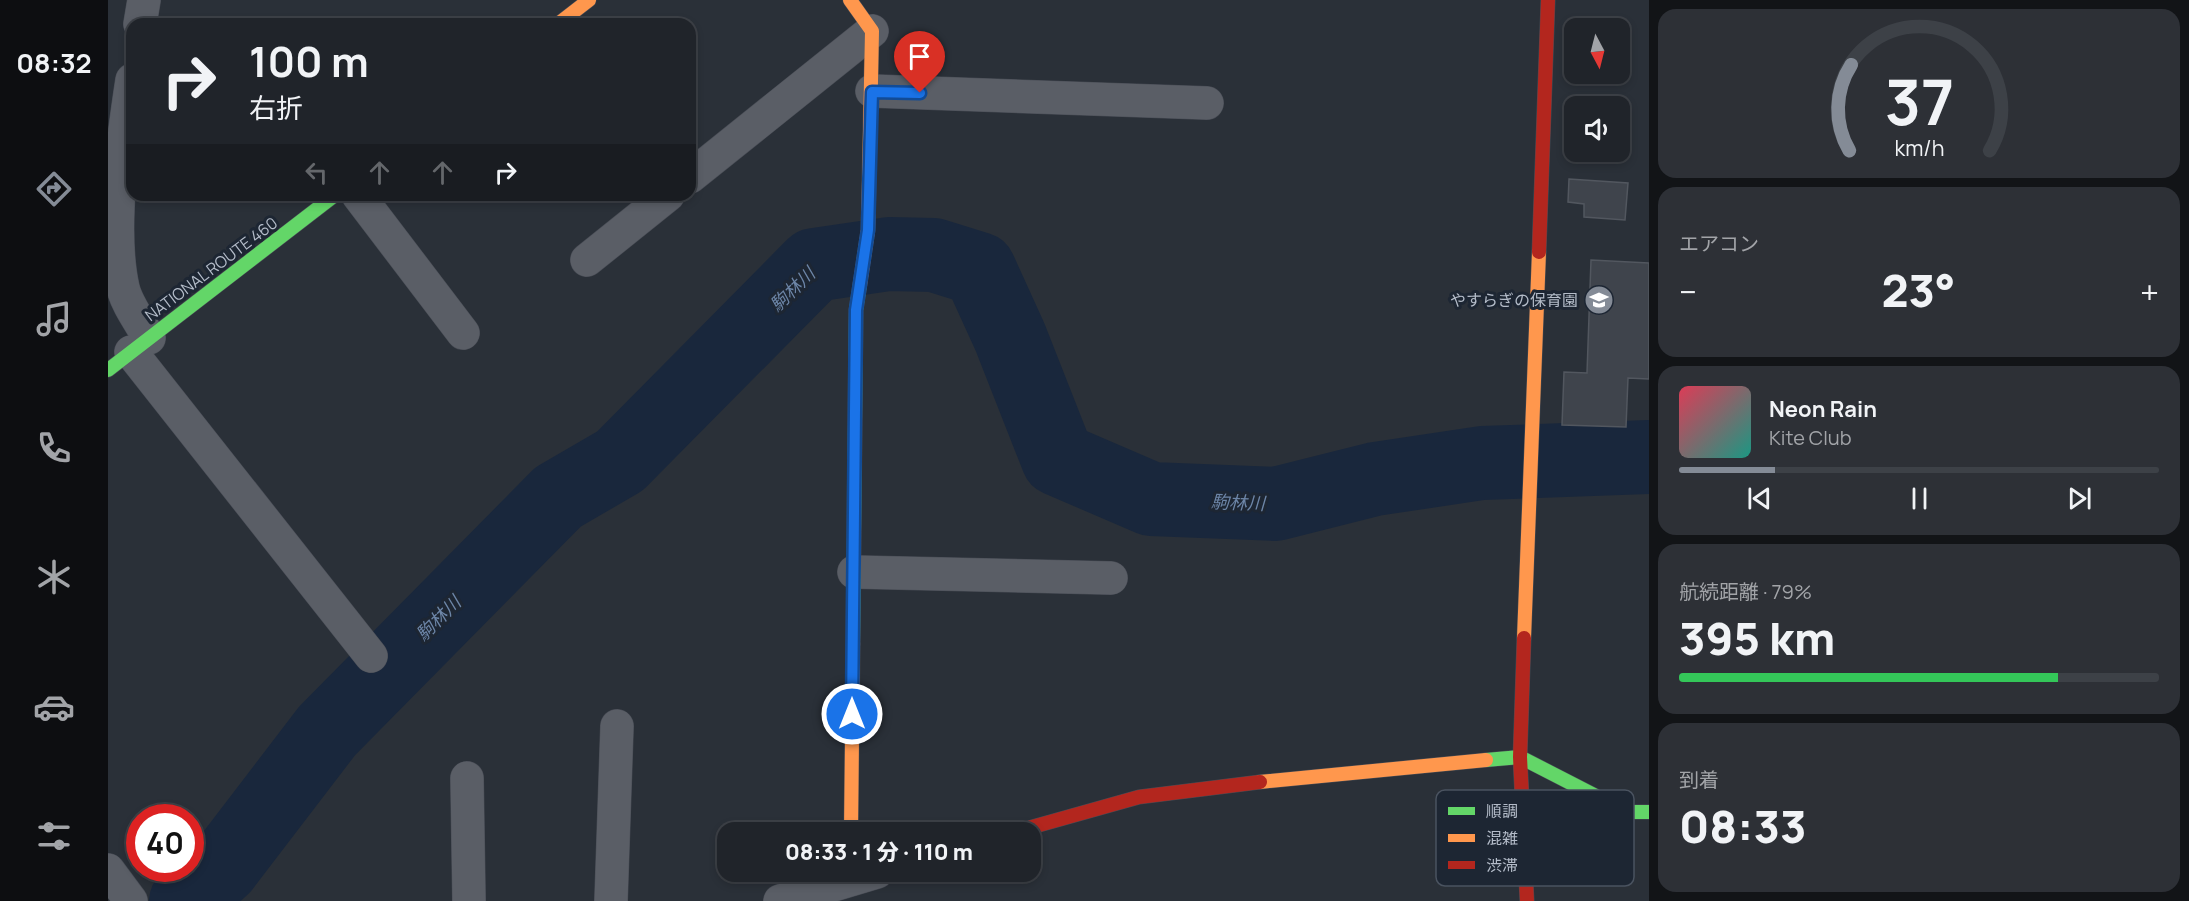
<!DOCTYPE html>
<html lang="ja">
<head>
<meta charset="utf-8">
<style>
  :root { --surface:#20242a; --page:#2d3036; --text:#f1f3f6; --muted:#a2a4a8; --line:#3d4147; --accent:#848b96 }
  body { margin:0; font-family:Manrope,"Noto Sans JP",sans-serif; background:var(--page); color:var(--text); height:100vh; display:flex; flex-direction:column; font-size:22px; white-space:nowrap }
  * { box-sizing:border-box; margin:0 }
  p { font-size:20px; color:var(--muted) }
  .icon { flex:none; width:33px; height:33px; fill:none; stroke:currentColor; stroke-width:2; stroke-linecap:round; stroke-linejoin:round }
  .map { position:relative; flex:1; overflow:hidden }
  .drawer { display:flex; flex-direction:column; gap:9px; padding:9px; background:#121417; width:540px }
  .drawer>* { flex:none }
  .guide { position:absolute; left:18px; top:18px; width:570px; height:183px; border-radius:18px; box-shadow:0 3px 9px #0003,0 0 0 2px var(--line); background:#20242a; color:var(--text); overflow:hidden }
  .needle { width:39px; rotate:173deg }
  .buttons { position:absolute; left:1456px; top:18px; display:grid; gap:12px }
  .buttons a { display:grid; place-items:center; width:66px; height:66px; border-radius:12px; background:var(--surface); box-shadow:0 3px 9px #0003,0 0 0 2px var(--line); font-size:30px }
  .speed { position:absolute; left:18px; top:804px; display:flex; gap:12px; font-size:30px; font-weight:700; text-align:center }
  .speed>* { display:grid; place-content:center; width:78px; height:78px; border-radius:50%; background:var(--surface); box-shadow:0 3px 9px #0003,0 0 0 2px var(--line); line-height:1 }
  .speed .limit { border:9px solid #d22; background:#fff; color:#111 }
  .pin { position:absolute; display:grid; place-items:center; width:51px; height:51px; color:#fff; margin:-62px -26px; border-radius:50% 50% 50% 0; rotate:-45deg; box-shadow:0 0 6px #0007 }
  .pin .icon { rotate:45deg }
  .me { position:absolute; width:66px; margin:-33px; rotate:0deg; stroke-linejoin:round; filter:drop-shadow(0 0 4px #0008) }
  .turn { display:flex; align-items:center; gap:21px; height:126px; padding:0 24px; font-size:27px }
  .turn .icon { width:78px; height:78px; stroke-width:2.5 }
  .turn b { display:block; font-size:42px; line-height:51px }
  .lanes { display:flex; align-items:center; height:57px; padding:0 24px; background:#0003; justify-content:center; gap:30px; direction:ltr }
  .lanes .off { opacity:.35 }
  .big { font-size:45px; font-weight:800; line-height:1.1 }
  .drawer .tile { flex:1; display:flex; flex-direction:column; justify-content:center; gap:9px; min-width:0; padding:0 21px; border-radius:18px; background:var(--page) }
  .drawer .dial { align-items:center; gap:0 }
  .dial svg { height:156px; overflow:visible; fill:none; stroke:var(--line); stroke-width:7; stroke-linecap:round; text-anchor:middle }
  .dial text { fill:var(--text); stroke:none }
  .song { display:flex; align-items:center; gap:18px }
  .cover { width:72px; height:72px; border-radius:9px; background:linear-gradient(135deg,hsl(350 70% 55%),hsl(170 70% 35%)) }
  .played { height:6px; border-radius:3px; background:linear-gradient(90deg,var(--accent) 20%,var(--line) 20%) }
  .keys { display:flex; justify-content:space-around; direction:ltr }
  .heat { display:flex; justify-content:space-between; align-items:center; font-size:33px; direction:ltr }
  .charge { height:9px; border-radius:4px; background:linear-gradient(90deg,#34c759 79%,var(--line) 0) }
  .trip { position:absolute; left:609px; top:822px; width:324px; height:60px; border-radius:18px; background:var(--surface); box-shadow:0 3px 9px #0003,0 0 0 2px var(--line); font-weight:800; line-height:60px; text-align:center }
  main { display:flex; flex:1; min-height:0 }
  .dock { display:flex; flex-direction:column; width:108px; justify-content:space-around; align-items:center; background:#0d0e11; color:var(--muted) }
  .dock .icon { width:42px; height:42px }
  .dock .selected { color:var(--accent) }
  .dock b { font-size:27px; color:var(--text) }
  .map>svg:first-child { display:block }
</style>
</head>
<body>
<main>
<nav class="dock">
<b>08:32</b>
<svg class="icon selected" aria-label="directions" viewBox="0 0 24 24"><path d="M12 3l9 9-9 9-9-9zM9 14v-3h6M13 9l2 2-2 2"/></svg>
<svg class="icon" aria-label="music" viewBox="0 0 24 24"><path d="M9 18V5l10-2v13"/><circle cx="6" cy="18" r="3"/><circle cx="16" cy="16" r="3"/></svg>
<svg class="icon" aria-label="phone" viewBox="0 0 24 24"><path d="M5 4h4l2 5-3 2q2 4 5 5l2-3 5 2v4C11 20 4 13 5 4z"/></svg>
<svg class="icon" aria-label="climate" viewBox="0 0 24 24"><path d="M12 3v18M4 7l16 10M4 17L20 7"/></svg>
<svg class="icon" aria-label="car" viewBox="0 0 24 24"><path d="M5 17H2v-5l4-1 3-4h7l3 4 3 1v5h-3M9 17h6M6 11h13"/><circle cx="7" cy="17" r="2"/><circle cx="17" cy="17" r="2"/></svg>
<svg class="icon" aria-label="filters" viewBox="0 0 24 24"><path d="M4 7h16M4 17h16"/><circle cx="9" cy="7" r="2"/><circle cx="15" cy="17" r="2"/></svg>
</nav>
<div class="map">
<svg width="1541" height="901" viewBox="0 0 1541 901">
  <rect width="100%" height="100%" fill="#2a3038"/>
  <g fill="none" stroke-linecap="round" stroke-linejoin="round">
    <path stroke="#19273c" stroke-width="74" d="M78,901L115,867L219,731L450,497L512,461L706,265L781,254L826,255L871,269L902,337L950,459L1043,499L1168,504L1267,479L1374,463L1541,457"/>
  </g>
  <path fill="#3f444c" stroke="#52575f" stroke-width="1.5" d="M1461,179L1520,183L1517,220L1476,217V204L1460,202Z
    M1483,260L1541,263V379L1520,378L1518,427L1454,425L1456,372L1479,373Z"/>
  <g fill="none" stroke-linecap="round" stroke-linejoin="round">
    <g stroke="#484c55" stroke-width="34">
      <path id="street" d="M32,24L36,0
        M24,80C15,139 2,231 15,288C19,305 33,323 41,338
        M764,91L1099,103
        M582,177L764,31
        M250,195L355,333
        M479,260L560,195
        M23,352L263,656
        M746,572L1003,578
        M359,778L361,901
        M0,870L23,901
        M503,901L509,726
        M672,901L769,872"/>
    </g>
    <g stroke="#484c55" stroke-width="15">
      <path id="fast" d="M0,370L227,195
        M745,644L748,310L752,284
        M1378,760L1412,757L1519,812H1541"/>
    </g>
    <g stroke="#484c55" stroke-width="15">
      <path id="slow" d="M742,0L764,31L760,230L752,284
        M450,24L481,0
        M1416,638L1431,252
        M1152,782L1378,760
        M743,832L745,644"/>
    </g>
    <g stroke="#484c55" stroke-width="15">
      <path id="jam" d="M1431,252L1440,0
        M1416,638L1412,757L1419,901
        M906,832L1031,797L1152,782"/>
    </g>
    <use href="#street" stroke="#5a5e66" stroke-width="33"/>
    <use href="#fast" stroke="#63d668" stroke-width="14"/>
    <use href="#slow" stroke="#ff974d" stroke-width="14"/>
    <use href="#jam" stroke="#b3261e" stroke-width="14"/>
  </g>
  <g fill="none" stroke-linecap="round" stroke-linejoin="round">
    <g stroke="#114b97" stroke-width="15">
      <path id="route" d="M744,714L748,310L760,230L764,92L812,93"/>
    </g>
    <use href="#route" stroke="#1a73e8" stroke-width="10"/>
  </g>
  <defs>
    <g id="school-disc" transform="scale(1.5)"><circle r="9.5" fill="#848b96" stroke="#1d2633"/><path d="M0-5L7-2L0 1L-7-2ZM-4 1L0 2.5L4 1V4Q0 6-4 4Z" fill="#fff"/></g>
  </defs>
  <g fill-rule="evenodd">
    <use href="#school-disc" x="1491" y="300"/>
  </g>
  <g text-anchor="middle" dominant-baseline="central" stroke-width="6" stroke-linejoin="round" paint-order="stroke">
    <g font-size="16" fill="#b4bcc9" stroke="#1d2633">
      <text transform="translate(103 269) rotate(-37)">NATIONAL ROUTE 460</text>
    </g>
    <g font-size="16" fill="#b4bcc9" stroke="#1d2633" text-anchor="end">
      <text x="1470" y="300">やすらぎの保育園</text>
    </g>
    <g font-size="18" font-style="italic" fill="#6d86a8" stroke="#1d2633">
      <text transform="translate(684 289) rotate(-44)">駒林川</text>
      <text transform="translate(1130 502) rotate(2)">駒林川</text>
      <text transform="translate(330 618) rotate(-45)">駒林川</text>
    </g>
  </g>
  <rect x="1328" y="790" width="198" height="96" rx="9" fill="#1d2633" stroke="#4a5360" stroke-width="1.5"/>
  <rect x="1340" y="807" width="27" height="8" fill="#63d668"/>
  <rect x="1340" y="834" width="27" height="8" fill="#ff974d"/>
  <rect x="1340" y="861" width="27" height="8" fill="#b3261e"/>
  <g font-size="16" fill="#b4bcc9">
    <text x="1378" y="817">順調</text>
    <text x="1378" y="844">混雑</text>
    <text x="1378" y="871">渋滞</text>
  </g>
</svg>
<div class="buttons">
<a><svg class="needle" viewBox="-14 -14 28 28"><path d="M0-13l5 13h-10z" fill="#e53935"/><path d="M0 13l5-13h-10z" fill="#a2a4a8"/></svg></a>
<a><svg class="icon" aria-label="sound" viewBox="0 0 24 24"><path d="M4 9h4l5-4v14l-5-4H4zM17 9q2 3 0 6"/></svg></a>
</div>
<div class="speed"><div class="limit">40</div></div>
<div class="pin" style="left:812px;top:93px;background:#d93025"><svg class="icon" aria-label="arrive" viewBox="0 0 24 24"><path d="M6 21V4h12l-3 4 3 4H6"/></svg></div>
<svg class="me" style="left:744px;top:714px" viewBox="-20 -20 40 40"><circle r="17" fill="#1a73e8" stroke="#fff" stroke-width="3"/><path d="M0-11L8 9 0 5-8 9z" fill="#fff"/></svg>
<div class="trip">08:33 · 1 分 · 110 m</div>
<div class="guide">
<div class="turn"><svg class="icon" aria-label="right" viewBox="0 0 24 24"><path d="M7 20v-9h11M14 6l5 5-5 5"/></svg><div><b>100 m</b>右折</div></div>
<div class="lanes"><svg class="icon off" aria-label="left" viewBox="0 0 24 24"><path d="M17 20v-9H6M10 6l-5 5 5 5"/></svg><svg class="icon off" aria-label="ahead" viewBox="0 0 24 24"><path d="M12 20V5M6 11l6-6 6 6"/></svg><svg class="icon off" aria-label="ahead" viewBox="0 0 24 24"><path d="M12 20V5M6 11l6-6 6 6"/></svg><svg class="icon" aria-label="right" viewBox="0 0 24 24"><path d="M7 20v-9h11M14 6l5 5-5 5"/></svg></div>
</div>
</div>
<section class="drawer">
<div class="tile dial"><svg viewBox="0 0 100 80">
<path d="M14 69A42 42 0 1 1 86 69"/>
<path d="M14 69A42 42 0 0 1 15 25" stroke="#848b96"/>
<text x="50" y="56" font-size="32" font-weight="700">37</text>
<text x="50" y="72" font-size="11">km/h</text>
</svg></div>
<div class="tile"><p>エアコン</p>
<div class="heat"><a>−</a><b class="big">23°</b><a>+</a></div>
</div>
<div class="tile">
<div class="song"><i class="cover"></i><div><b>Neon Rain</b><p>Kite Club</p></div></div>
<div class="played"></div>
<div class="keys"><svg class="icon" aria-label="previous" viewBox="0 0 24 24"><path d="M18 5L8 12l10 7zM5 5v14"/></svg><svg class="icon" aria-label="pause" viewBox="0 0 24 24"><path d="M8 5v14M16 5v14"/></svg><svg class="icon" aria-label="next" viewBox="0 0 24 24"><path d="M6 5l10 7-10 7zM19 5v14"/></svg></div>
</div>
<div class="tile"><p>航続距離 · 79%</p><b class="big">395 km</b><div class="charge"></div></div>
<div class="tile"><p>到着</p><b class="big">08:33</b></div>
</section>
</main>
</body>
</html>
